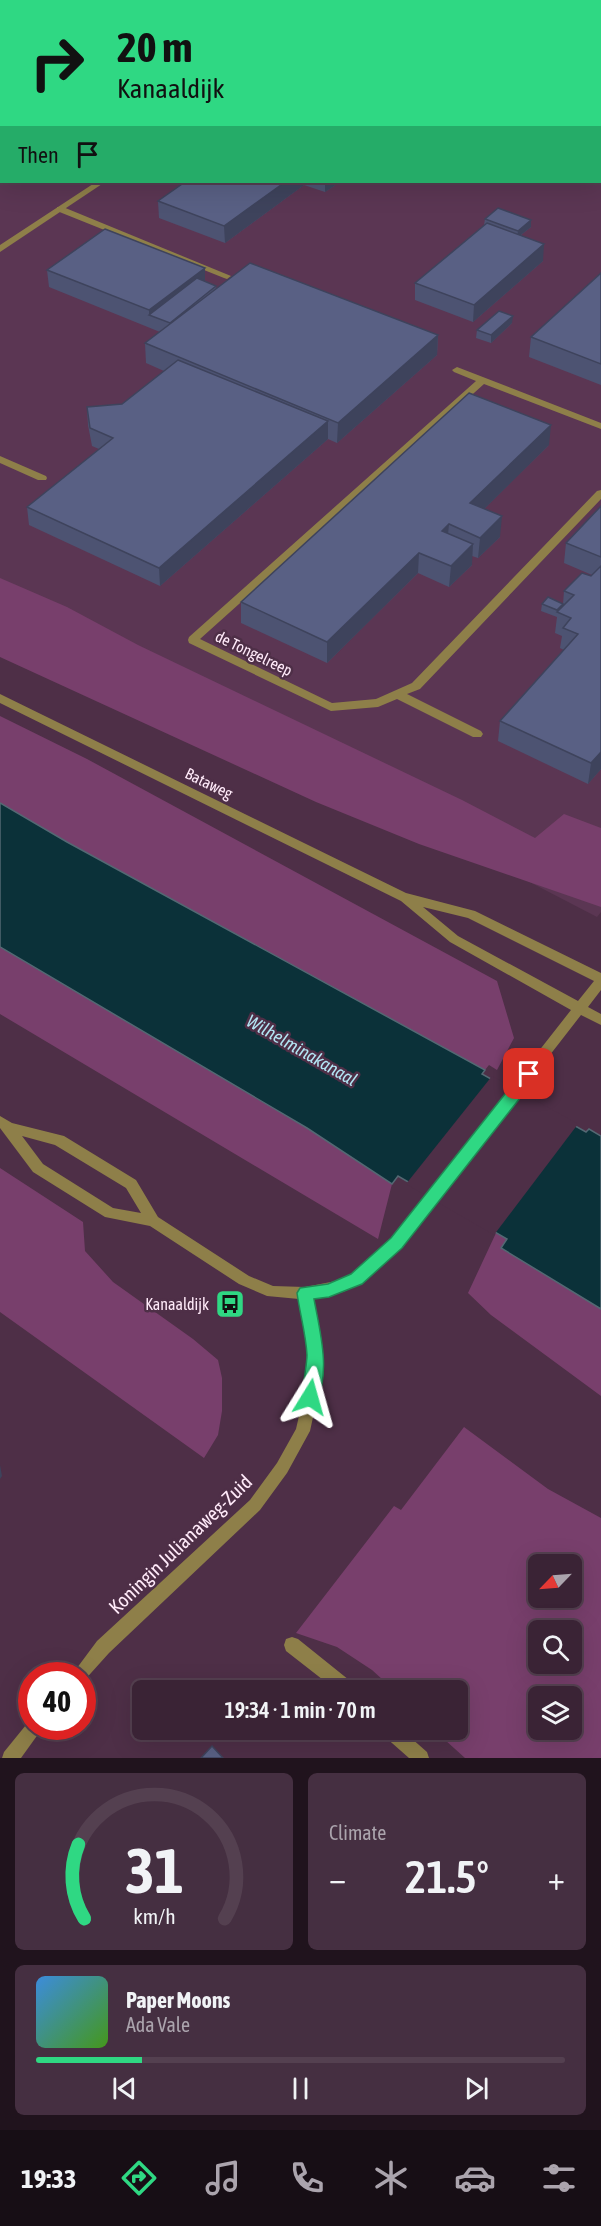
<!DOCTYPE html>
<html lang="en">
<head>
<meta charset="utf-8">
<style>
  :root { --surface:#3a2335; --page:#452f41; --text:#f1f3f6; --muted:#aba4ad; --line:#544050; --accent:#2fd883 }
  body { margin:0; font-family:"Asap Condensed",sans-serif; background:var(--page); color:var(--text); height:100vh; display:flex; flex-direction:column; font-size:22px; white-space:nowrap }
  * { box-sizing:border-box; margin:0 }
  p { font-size:20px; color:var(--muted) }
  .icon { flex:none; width:33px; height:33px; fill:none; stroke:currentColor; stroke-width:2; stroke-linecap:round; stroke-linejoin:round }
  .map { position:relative; height:1758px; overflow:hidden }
  .drawer { display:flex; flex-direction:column; gap:15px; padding:15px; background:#20131d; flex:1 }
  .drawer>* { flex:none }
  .hud { position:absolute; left:0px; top:0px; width:602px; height:183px; box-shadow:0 6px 24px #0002,0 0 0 2px var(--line); background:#2fd883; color:#111; overflow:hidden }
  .needle { width:39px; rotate:245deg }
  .fabs { position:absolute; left:528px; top:1554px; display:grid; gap:12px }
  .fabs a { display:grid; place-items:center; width:54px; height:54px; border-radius:9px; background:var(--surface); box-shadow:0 6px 24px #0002,0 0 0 2px var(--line); font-size:30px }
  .speed { position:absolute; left:18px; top:1662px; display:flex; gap:12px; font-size:30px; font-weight:700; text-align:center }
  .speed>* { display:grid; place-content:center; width:78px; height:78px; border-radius:50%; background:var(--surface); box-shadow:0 6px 24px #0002,0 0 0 2px var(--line); line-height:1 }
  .speed .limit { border:9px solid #d22; background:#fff; color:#111 }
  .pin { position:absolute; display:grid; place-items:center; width:51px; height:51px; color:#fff; margin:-26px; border-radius:12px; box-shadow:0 3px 9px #0006 }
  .me { position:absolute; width:66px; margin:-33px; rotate:8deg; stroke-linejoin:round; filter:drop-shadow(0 0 4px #0008) }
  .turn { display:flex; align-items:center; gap:21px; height:126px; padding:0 18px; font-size:27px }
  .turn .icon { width:78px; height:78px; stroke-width:2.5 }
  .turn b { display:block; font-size:42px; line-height:51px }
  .then { display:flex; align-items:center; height:57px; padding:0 18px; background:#0003; gap:12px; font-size:22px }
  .big { font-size:45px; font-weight:600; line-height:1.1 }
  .drawer .tile { flex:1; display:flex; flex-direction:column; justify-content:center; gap:9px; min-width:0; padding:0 21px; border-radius:9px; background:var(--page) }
  .drawer .dial { align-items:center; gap:0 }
  .dial svg { height:156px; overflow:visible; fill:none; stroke:var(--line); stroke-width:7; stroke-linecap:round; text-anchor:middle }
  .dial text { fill:var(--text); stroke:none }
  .song { display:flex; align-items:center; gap:18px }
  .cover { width:72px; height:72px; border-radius:9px; background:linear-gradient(135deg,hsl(210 70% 55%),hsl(100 70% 35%)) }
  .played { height:6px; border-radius:3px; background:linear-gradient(90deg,var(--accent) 20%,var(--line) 20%) }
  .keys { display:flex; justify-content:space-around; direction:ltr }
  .heat { display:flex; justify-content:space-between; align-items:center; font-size:33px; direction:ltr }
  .drawer .tiles { flex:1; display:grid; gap:15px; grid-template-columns:1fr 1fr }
  .tile:last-child { grid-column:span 2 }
  .trip { position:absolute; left:132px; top:1680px; width:336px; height:60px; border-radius:9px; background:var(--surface); box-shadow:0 6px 24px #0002,0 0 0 2px var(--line); font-weight:600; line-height:60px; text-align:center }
  .tabs { display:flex; height:96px; justify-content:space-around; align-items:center; background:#170e15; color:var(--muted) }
  .tabs .icon { width:42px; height:42px }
  .tabs .current { color:var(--accent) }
  .tabs b { font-size:27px; color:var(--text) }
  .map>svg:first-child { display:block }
</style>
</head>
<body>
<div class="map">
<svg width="601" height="1758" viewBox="0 0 601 1758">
  <rect width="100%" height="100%" fill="#4e2f47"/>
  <path fill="#5b3653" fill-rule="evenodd" d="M0,0H601V912L597,917L0,606ZM2,2H600V182H2Z"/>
  <path fill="#783f6c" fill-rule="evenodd" d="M0,578L67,607L138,645L462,800L535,838L564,814L601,828V907L419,844L316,802L0,657Z
    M0,716L87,759L497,981L514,1038L497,1070L489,1065L485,1070L67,842L0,803Z
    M0,947L307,1128L392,1184L378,1239L0,1014Z
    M0,1168L83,1222L85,1251L113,1282L193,1339L218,1360L222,1378V1411L218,1435L204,1458L0,1312Z
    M496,1233L507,1239L501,1248L601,1309V1396L491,1315L468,1293Z
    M464,1427L548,1489L601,1518V1758H465L434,1730H458V1690H394L372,1670L337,1647L296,1633L394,1506L401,1510ZM538,1564H572V1598H538ZM538,1630H572V1664H538ZM572,1696V1730H538V1696Z"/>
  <path fill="#0b3139" stroke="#546873" stroke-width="1.5" d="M0,803L67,842L485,1070L482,1074L586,1132L589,1129L601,1136V1309L501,1248L507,1239L398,1176L392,1184L307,1128L0,947Z"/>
  <path fill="#4e2f47" d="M492,1076L578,1124L494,1235L406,1184Z"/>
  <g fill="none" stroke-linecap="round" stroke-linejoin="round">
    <path fill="#8e7f49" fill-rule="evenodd" d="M57,207H63L231,276L227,279L224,278L57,211Z
      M457,367L601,423V429L484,384L200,639L332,703L376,699L412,683L597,491L601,490V499L420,689L407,694L481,731L483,734L481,737H473L397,699L378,707L331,711L189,643L188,640L189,637L476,381L454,372L452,370Z
      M0,456L46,476L47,478L46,480H38L0,463Z"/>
    <path fill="#8e7f49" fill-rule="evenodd" d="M292,1637L298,1639L354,1684L356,1690H336L286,1651L284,1645L286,1639Z
      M382,1730H402L427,1752L429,1758H409L384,1736Z"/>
    <path fill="#8e7f49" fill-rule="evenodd" d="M365,0H373L364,2Z
      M96,182H105L0,252V245Z
      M0,694L406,893L475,911L601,973V990L588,1007L601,1014V1025L581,1015L401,1247L362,1283L343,1292L313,1298L322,1354L321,1381L310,1431L287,1473L260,1510L109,1653L82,1683V1676H71L97,1641L250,1500L277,1463L296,1429L307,1381L308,1354L299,1299L267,1296L239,1284L150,1226L105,1217L33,1172L0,1128V1116L12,1123L64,1136L136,1180L158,1217L249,1276L273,1286L305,1287L341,1280L352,1275L391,1239L571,1010L450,942L401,901L0,703ZM423,907L468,918L594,981L578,1001L458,936ZM22,1136L55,1145L126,1188L141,1213L113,1208L43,1164Z
      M30,1720L32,1726H44L21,1758H2L4,1752Z"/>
  </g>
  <path fill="#4d5372" d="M0,0H216L214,2H2V93L0,94Z
    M556,0H601V14L600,13V2H561Z
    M600,15H601V85L600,84Z
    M185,182H340L325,192L304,185L225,243L159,218L158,201Z
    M485,219L531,220V227L521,235L543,261L473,322L415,300V283L484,225Z
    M205,268V282L217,288L438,335L437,355L337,443L328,439L160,586L29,525L27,507L99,449L92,446L88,425L87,407L122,404L164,371L146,363L145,343L160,332L49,287L47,270Z
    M601,273V385L529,357L531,337Z
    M512,323L491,343L476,338L477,330Z
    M549,445L484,509L500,537L478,558L472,556V565L449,587L418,573L327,663L241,623V602Z
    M601,506V769L588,784L498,741L500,721L564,650L560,648L562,636L555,633L557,617L541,611L542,604H563L564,591L592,575L564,563L566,543Z
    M298,1730H317L308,1739Z"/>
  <path fill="#3e435c" d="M186,0H216L214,2H184Z
    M0,76H2V93L0,94Z
    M285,182H304V185L225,243L224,226Z
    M325,182H340L325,192Z
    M531,220V227L517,238L518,231Z
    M544,244L543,261L473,322L474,305Z
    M205,268V286L149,315V310Z
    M513,316L512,323L491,343V335Z
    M438,335L437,355L337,443L338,423Z
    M328,421V439L160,586L159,568Z
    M551,425L549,445L469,524L470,503Z
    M502,516L500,537L478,558L480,538Z
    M449,524L447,545L442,531Z
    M473,544L472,565L449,587L451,566Z
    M419,553L418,573L327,663V642Z
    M601,752V769L588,784L591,763Z
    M0,1465L2,1476L0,1479Z
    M312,1730H317L308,1739V1734Z"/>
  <path fill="#596084" stroke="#3e435c" stroke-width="1.5" d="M17,0H186L184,2H22Z
    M442,0H552L557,2H439Z
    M0,8H2V76H0Z
    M600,15H601V68L600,67Z
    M185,182H285L224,226L158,201Z
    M498,208L531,220L518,231L485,219Z
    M487,223L544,244L474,305L415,283Z
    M105,229L205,268L149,310L47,270Z
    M250,263L438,335L338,423L145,343Z
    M601,273V364L531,337Z
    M197,278L216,286L170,323L149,315Z
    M499,311L513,316L491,335L477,330Z
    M178,360L328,421L159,568L27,507L113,438L90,428L87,407L122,404Z
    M469,393L551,425L470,503L502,516L480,538L449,524L442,531L473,544L451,566L419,553L327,642L241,602Z
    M601,506V557L566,543Z
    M601,566V752L591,763L500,721L578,634L563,628L571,618L557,612L574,595L564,591L582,573L591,576Z
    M548,597L563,604L557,610L542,604Z
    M306,1687L310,1690H303Z
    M303,1730H312L308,1734Z
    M212,1746L223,1758H201Z"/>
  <path fill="#2fd883" stroke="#1f8c55" stroke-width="1.5" d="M529,1068L535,1070L537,1074L535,1079L402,1248L362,1284L329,1297L314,1299C320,1332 331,1371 316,1403L310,1405L304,1403C300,1393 307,1368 307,1355C306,1335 300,1314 297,1293L300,1288L328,1284L351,1274L391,1238L524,1070Z"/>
  <defs>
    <g id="bus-square" transform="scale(1.5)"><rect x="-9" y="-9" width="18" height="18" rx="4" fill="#2fd883" stroke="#4e2f47"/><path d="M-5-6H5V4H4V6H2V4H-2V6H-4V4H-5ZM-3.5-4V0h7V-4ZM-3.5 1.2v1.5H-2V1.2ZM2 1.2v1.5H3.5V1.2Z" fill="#111"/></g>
  </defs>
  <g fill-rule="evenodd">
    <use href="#bus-square" x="230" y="1304"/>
  </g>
  <g text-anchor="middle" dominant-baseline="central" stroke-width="5" stroke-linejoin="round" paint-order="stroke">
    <g font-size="16" fill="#ffeaf9" stroke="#4e2f47">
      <text transform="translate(254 653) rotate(26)">de Tongelreep</text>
      <text transform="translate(209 783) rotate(26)">Bataweg</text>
    </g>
    <g font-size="16" fill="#ffeaf9" stroke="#4e2f47" text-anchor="end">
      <text x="209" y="1304">Kanaaldijk</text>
    </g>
    <g font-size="18" font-style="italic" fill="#b3e6f4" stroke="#4e2f47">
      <text transform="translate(302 1050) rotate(30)">Wilhelminakanaal</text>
    </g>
    <g font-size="20" fill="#ffeaf9" stroke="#4e2f47">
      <text transform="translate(180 1544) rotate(-44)">Koningin Julianaweg-Zuid</text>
    </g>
  </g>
</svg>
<div class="fabs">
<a><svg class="needle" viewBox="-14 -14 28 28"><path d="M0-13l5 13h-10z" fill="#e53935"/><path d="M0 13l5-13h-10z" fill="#aba4ad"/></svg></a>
<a><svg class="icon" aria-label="search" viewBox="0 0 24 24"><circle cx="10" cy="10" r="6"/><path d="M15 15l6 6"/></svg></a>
<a><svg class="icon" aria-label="layers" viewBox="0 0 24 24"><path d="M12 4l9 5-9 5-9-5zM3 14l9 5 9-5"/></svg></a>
</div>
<div class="speed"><div class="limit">40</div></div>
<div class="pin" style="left:529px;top:1074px;background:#d93025"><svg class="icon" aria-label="arrive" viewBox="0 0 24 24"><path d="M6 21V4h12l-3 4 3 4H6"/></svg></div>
<svg class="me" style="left:310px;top:1397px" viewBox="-20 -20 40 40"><path d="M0-17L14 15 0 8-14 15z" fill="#2fd883" stroke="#fff" stroke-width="4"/></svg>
<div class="trip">19:34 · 1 min · 70 m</div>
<div class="hud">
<div class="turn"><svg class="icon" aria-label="right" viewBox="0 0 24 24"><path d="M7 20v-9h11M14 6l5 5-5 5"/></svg><div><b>20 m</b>Kanaaldijk</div></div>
<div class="then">Then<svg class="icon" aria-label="arrive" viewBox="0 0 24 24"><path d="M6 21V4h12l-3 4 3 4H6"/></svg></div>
</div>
</div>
<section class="drawer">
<div class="tiles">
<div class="tile dial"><svg viewBox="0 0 100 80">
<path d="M14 69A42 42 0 1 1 86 69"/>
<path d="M14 69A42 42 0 0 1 11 31" stroke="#2fd883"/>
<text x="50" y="56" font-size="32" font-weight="700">31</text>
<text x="50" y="72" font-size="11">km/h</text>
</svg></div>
<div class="tile"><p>Climate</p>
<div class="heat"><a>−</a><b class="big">21.5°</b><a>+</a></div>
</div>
<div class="tile">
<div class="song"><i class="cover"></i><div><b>Paper Moons</b><p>Ada Vale</p></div></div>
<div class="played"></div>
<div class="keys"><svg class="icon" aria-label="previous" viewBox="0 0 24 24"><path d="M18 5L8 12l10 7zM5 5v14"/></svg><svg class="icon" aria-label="pause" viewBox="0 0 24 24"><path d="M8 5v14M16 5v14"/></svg><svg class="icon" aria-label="next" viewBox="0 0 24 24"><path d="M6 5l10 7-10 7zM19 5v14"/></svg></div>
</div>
</div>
</section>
<nav class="tabs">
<b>19:33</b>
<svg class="icon current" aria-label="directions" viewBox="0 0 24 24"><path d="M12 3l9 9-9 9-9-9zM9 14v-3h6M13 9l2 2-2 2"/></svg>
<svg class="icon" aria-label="music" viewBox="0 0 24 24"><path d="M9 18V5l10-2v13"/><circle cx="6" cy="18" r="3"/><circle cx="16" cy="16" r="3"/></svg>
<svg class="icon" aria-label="phone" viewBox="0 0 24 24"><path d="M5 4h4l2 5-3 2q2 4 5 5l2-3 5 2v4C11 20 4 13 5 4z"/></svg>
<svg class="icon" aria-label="climate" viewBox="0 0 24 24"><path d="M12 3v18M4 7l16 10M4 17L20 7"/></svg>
<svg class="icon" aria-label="car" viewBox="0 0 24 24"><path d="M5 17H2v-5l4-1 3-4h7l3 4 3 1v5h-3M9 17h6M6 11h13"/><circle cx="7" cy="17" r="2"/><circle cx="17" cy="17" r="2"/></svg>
<svg class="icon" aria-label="filters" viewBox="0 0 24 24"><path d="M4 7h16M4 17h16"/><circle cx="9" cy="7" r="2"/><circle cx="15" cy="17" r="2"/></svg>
</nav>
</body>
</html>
